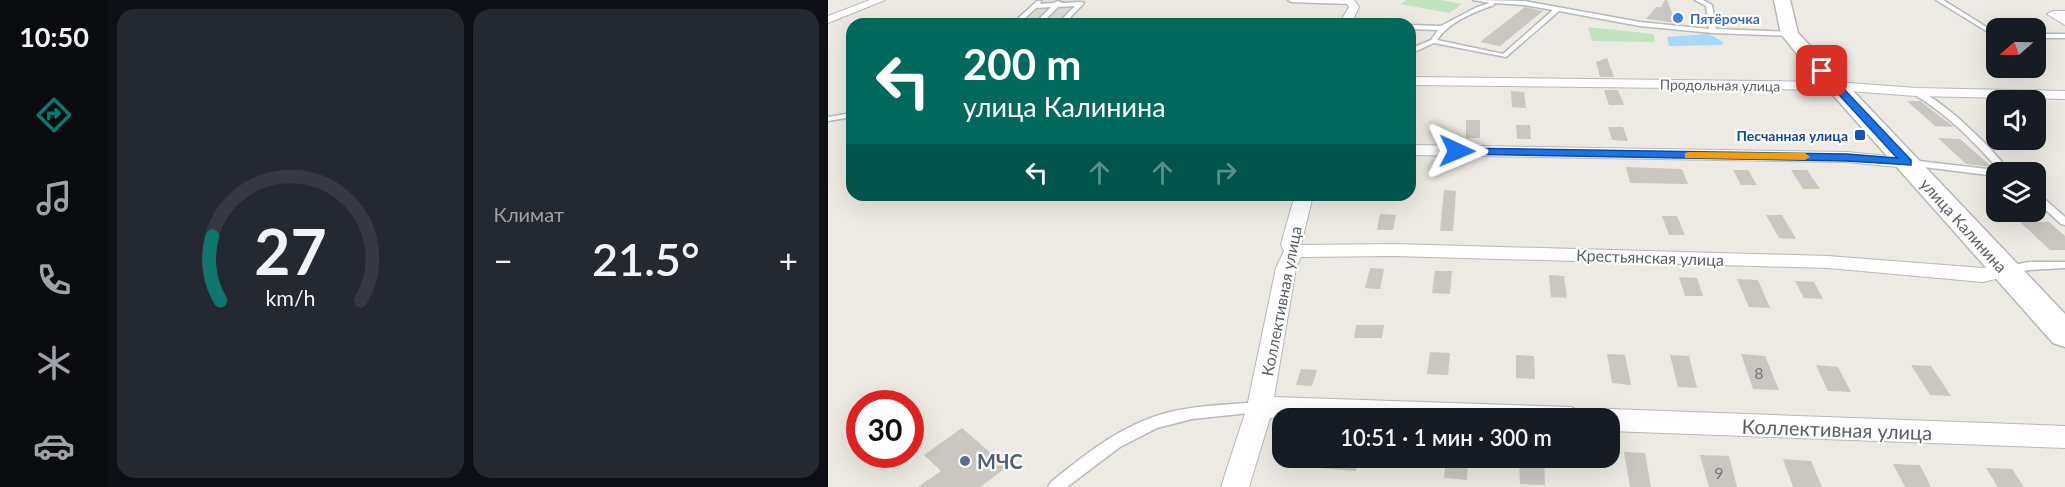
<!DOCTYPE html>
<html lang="ru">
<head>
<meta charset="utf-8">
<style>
  :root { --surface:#171b24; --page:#242831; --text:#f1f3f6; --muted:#9ea1a6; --line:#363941; --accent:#0f766e }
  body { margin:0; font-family:Lato,sans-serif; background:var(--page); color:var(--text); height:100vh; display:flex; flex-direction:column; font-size:22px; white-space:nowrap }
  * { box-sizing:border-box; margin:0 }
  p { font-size:20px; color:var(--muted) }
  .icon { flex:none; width:33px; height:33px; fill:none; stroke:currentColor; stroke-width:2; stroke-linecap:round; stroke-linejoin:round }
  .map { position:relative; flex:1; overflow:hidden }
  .details { display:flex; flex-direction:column; gap:9px; padding:9px; background:#0d0f14; width:720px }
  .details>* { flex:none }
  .guide { position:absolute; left:18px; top:18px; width:570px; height:183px; border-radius:18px; box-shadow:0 6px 24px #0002; background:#00695c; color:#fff; overflow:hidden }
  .needle { width:39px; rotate:250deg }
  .tools { position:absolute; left:1158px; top:18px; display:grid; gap:12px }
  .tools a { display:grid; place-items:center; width:60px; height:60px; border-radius:12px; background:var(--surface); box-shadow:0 6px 24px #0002; font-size:30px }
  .speed { position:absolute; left:18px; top:390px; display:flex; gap:12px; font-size:30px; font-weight:700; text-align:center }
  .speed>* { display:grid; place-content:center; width:78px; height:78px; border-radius:50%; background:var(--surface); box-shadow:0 6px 24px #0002; line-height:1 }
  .speed .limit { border:9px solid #d22; background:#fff; color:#111 }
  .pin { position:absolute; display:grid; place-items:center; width:51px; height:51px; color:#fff; margin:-26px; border-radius:12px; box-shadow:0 3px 9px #0006 }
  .me { position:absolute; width:66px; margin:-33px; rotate:91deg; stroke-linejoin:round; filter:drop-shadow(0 0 4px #0008) }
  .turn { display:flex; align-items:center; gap:21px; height:126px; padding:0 18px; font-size:27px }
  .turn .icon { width:78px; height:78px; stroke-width:2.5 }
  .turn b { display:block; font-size:42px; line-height:51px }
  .lanes { display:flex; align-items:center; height:57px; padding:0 18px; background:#0003; justify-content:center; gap:30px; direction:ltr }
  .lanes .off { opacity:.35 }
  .big { font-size:45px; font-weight:600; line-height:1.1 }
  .details .widget { flex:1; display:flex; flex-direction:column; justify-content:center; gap:9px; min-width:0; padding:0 21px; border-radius:18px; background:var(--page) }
  .details .dial { align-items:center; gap:0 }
  .dial svg { height:156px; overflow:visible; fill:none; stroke:var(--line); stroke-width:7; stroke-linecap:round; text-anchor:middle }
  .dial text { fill:var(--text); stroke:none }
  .heat { display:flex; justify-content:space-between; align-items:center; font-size:33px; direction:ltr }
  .details .tiles { flex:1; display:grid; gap:9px; grid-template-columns:repeat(2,1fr) }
  .trip { position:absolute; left:444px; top:408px; width:348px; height:60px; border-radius:18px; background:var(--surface); box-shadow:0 6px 24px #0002; font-weight:600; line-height:60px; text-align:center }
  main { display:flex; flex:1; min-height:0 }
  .dock { display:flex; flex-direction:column; width:108px; justify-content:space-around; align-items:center; background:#090b0e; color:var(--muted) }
  .dock .icon { width:42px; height:42px }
  .dock .on { color:var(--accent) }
  .dock b { font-size:27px; color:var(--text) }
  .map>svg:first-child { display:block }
</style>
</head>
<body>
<main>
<nav class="dock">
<b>10:50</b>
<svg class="icon on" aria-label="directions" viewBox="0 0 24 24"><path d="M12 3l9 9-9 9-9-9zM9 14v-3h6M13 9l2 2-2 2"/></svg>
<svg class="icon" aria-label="music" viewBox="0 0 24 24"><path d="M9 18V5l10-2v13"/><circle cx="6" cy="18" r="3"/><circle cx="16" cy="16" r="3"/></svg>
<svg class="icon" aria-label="phone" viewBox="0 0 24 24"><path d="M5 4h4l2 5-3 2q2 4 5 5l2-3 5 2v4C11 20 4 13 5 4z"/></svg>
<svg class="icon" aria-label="climate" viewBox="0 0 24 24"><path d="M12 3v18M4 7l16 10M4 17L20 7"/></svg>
<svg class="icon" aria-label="car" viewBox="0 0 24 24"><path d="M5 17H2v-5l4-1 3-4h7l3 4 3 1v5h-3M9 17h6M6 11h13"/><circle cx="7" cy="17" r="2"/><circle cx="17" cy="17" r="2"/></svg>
</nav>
<section class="details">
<div class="tiles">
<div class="widget dial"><svg viewBox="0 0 100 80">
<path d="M14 69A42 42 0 1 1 86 69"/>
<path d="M14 69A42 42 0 0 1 10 36" stroke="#0f766e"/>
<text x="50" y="56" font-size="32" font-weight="700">27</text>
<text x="50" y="72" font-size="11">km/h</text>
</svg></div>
<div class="widget"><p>Климат</p>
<div class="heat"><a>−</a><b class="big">21.5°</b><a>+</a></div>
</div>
</div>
</section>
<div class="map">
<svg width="1237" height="487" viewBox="0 0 1237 487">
  <rect width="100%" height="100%" fill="#eceae2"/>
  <path fill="#dedcd7" d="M210,0H258L235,24H182Z"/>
  <path fill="#c2e2c0" d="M578,0H612L634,4L621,13L572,4Z
    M760,27L825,34L827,42L764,41Z"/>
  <path fill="#a6d8f8" d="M881,34L895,42L894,45L841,46L839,37Z"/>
  <path fill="#cac6c2" d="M837,0H839L848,23L818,19L828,7H833Z
    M697,7L715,11L672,46L652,42Z
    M779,58L786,77H772L768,62Z
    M776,90H790L796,105H781Z
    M683,91L696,92L698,108L684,107Z
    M1079,101H1092L1126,127L1107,126Z
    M638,120H652V138H638Z
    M688,125H702L703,139H689Z
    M780,127H795L800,141L784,140Z
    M1110,138L1132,139L1164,167L1138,164Z
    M798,167L854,169L860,184L802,183Z
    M905,170H920L929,185H913Z
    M963,170H979L992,189H975Z
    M616,190L628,191L625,231H612Z
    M552,214L568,215L565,230H549Z
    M938,215H954L968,239L951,238Z
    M834,216H849L857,235H841Z
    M1192,222H1221L1237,236V250H1222Z
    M542,268L556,269L552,289L537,288Z
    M607,271H624L622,294L604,293Z
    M721,275L736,276L739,298L723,297Z
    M851,277L869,278L875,296H857Z
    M909,279L930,280L942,308L921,307Z
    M967,281L986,282L995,299L976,298Z
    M528,325H556L554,338H526Z
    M602,352L622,353L620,375L599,374Z
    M779,354L797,355L803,385L784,383Z
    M913,354L937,356L951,390L925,389Z
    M688,355L706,356L707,379L688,378Z
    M842,355L861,356L869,388L850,387Z
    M988,365L1010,367L1023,392L1000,391Z
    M1083,365L1103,366L1123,396L1102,395Z
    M473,369L489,370L484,386L468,385Z
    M134,428L179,467L152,487H90L113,471L96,455Z
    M796,452L817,453L823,487H802Z
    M872,455L901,456L909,487H881Z
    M490,458H531L528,471L490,468Z
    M618,458H640L639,480L616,478Z
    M691,458H716L717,485L692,484Z
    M955,459L983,461L994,487H965Z
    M1065,464L1092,465L1103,487H1077Z
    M1158,468L1184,469L1196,487H1170Z"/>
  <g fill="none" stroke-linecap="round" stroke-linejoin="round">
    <g stroke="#b5b8bc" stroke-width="3">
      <path id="lane" d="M460,0H514L525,2L522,4L463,2Z
        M645,0L696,1L812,22L881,29L878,6L867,0H875L884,5L888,29L962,32L965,34L962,36L885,33L812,26L731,11L678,57L606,43L582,54V49L603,40L610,30L582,29V25L613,26L649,7L662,3ZM666,3L696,5L725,10L675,54L609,40C621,22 646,12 666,5Z
        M1108,0H1115L1168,33V37Z
        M209,1H213L212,4L226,3L230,1C237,6 249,0 256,3L236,24H229L247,6L230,7L213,24H206L223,7L208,8L191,24H184Z
        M1208,34H1237V38H1208Z
        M1085,90C1106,90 1171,154 1181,172H1173C1146,142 1120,114 1085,94Z
        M24,113V117L0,121V117Z
        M1082,160L1168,170L1172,172H1168V176L1079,165L1078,163Z
        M1208,193L1211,194L1237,217V225L1233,224L1208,201Z
        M1201,262H1237V268L1201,270L1180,274L1174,270L1176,267Z
        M431,402L436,403L438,407L436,411L431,412L364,419L329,428L292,447L239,487H220L223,482C258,454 293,425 338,413C368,405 400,405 431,402Z"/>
    </g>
    <g stroke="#b5b8bc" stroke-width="2">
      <path id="street" d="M42,0H57L0,23V16Z
        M516,0H526L531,7L523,24H511L521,7Z
        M1237,11V25L1219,14L1225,11Z
        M582,77L1008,82L1088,88L1237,91V99L1088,96L1008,90L582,85Z
        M582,145L1019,152L1079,158L1087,163L1079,168L1019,162L582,155Z
        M467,195H485L473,245L566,244L1000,256L1155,268L1177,263L1184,265L1187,270L1184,275L1155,282L1000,268L566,256L473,257L468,268L446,397L743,407L752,411L756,418H442L421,487H393L419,407L448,268L456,251L453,244Z
        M782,409L1237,426V448L782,431V418H770L773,413Z"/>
    </g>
    <g stroke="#b4b7bc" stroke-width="3">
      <path id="secondary" d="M946,0H962L970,33L1237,314V347L1225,343L973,59L953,34Z"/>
    </g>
    <use href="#lane" fill="#fff" fill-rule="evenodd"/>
    <use href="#street" fill="#fff" fill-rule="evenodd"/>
    <use href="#secondary" fill="#fff" fill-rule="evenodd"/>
  </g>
  <path fill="#1a73e8" stroke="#114b97" stroke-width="1.5" d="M991,69H997L1083,160V165L1019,161L629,154L623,151L629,148L1019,154L1069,158L991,73Z"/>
  <path fill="#f59e0b" d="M861,152L977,153L982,157L977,160L857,158V153Z"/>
  <circle fill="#3f7fe0" stroke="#fff" stroke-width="2" cx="850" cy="18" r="6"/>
  <rect fill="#1a4fb4" stroke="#fff" stroke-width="2" x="1026" y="129" width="12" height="12" rx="3"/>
  <circle fill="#5c6f8a" stroke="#fff" stroke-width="2" cx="137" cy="461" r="6"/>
  <g text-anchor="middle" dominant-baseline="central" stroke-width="4.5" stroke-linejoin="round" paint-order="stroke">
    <g font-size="14" font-weight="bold" fill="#366cbe" stroke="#fff" text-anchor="start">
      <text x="862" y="18">Пятёрочка</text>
    </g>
    <g font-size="14" fill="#5b5e62" stroke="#fff">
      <text transform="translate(892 85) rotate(1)">Продольная улица</text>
    </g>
    <g font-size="14" font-weight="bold" fill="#164399" stroke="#fff" text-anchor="end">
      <text x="1020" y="135">Песчанная улица</text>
    </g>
    <g font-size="16" fill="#5b5e62" stroke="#fff">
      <text transform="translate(1136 225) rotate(48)">улица Калинина</text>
      <text transform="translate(822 257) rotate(2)">Крестьянская улица</text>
      <text transform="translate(453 301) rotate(-79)">Коллективная улица</text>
    </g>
    <g font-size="16" fill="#77787a">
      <text x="931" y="372">8</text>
      <text x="891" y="472">9</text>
    </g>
    <g font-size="20" fill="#5b5e62" stroke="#fff">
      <text transform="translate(1009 429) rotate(2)">Коллективная улица</text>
    </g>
    <g font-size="20" font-weight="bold" fill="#4e5e75" stroke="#fff" text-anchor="start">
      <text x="149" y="461">МЧС</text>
    </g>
  </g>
</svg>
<div class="tools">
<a><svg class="needle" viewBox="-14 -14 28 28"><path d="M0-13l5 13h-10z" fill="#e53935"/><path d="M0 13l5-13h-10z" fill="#9ea1a6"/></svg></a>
<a><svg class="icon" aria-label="sound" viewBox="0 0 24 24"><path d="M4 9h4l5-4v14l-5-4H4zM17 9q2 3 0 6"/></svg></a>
<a><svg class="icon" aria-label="layers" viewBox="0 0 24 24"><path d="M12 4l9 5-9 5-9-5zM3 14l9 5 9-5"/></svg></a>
</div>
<div class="speed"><div class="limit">30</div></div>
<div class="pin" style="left:994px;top:71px;background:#d93025"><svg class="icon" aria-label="arrive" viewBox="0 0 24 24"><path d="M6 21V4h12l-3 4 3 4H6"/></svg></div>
<svg class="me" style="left:629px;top:151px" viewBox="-20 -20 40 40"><path d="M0-17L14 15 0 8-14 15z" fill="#1a73e8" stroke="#fff" stroke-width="4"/></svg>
<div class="trip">10:51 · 1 мин · 300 m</div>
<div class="guide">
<div class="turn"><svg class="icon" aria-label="left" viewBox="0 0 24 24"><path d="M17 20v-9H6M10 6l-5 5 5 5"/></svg><div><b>200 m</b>улица Калинина</div></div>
<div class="lanes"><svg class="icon" aria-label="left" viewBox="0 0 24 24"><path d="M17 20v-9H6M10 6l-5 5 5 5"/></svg><svg class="icon off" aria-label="ahead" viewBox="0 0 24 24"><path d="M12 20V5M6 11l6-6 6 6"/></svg><svg class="icon off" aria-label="ahead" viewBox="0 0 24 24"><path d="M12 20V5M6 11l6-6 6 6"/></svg><svg class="icon off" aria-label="right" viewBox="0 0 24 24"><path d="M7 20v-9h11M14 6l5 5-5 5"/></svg></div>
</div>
</div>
</main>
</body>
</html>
